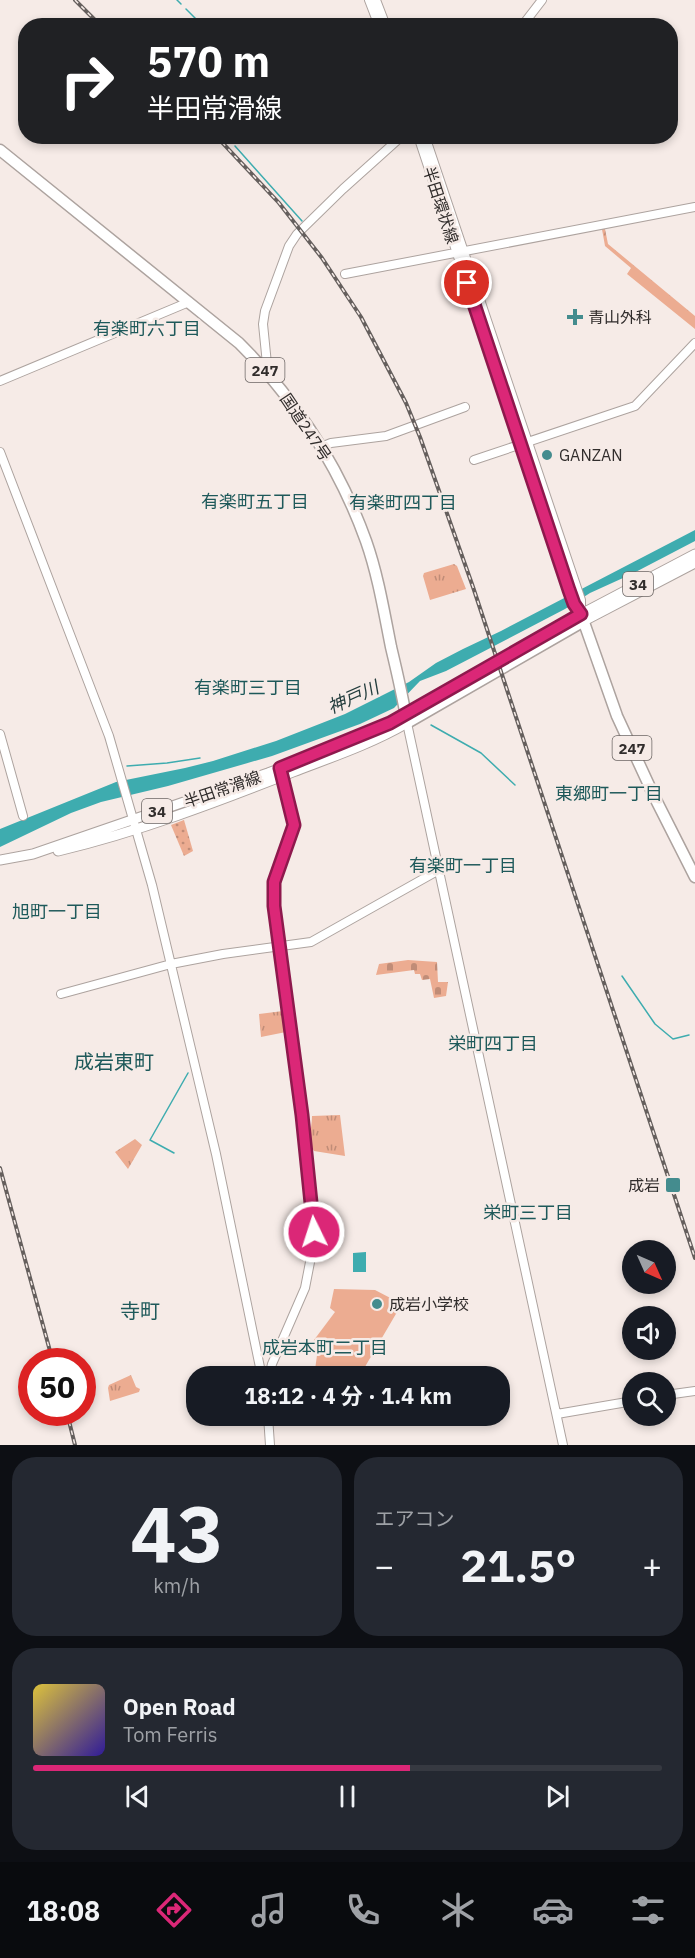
<!DOCTYPE html>
<html lang="ja">
<head>
<meta charset="utf-8">
<style>
  :root { --surface:#171b24; --page:#242831; --text:#f1f3f6; --muted:#9ea1a6; --line:#363941; --accent:#db2777 }
  body { margin:0; font-family:"IBM Plex Sans","Noto Sans JP",sans-serif; background:var(--page); color:var(--text); height:100vh; display:flex; flex-direction:column; font-size:22px; white-space:nowrap }
  * { box-sizing:border-box; margin:0 }
  p { font-size:20px; color:var(--muted) }
  .icon { flex:none; width:33px; height:33px; fill:none; stroke:currentColor; stroke-width:2; stroke-linecap:round; stroke-linejoin:round }
  .map { position:relative; height:1445px; overflow:hidden }
  .drawer { display:flex; flex-direction:column; gap:12px; padding:12px; background:#0d0f14; flex:1 }
  .drawer>* { flex:none }
  .hud { position:absolute; left:18px; top:18px; width:660px; height:126px; border-radius:24px; box-shadow:0 3px 9px #0003; background:#202124; color:#fff; overflow:hidden }
  .needle { width:39px; rotate:135deg }
  .tools { position:absolute; left:622px; top:1240px; display:grid; gap:12px }
  .tools a { display:grid; place-items:center; width:54px; height:54px; border-radius:50%; background:var(--surface); box-shadow:0 3px 9px #0003; font-size:30px }
  .speed { position:absolute; left:18px; top:1348px; display:flex; gap:12px; font-size:30px; font-weight:700; text-align:center }
  .speed>* { display:grid; place-content:center; width:78px; height:78px; border-radius:50%; background:var(--surface); box-shadow:0 3px 9px #0003; line-height:1 }
  .speed .limit { border:9px solid #d22; background:#fff; color:#111 }
  .pin { position:absolute; display:grid; place-items:center; width:51px; height:51px; color:#fff; margin:-26px; border:3px solid #fff; border-radius:50%; box-shadow:0 2px 6px #0007 }
  .me { position:absolute; width:66px; margin:-33px; rotate:356deg; stroke-linejoin:round; filter:drop-shadow(0 0 4px #0008) }
  .turn { display:flex; align-items:center; gap:21px; height:126px; padding:0 30px; font-size:27px }
  .turn .icon { width:78px; height:78px; stroke-width:2.5 }
  .turn b { display:block; font-size:42px; line-height:51px }
  .big { font-size:45px; font-weight:700; line-height:1.1 }
  .drawer .widget { flex:1; display:flex; flex-direction:column; justify-content:center; gap:9px; min-width:0; padding:0 21px; border-radius:24px; background:var(--page) }
  .drawer .dial { align-items:center; gap:0 }
  .dial b { font-size:78px; line-height:1 }
  .song { display:flex; align-items:center; gap:18px }
  .cover { width:72px; height:72px; border-radius:9px; background:linear-gradient(135deg,hsl(50 70% 55%),hsl(250 70% 35%)) }
  .played { height:6px; border-radius:3px; background:linear-gradient(90deg,var(--accent) 60%,var(--line) 60%) }
  .keys { display:flex; justify-content:space-around; direction:ltr }
  .heat { display:flex; justify-content:space-between; align-items:center; font-size:33px; direction:ltr }
  .drawer .tiles { flex:1; display:grid; gap:12px; grid-template-columns:1fr 1fr }
  .widget:last-child { grid-column:span 2 }
  .trip { position:absolute; left:186px; top:1366px; width:324px; height:60px; border-radius:24px; background:var(--surface); box-shadow:0 3px 9px #0003; font-weight:700; line-height:60px; text-align:center }
  .tabs { display:flex; height:96px; justify-content:space-around; align-items:center; background:#090b0e; color:var(--muted) }
  .tabs .icon { width:42px; height:42px }
  .tabs .selected { color:var(--accent) }
  .tabs b { font-size:27px; color:var(--text) }
  .map>svg:first-child { display:block }
</style>
</head>
<body>
<div class="map">
<svg width="695" height="1445" viewBox="0 0 695 1445">
  <defs>
    <pattern id="grass-dots" width="8" height="8" patternUnits="userSpaceOnUse" patternTransform="scale(1.5)"><rect width="8" height="8" fill="#ecac91"/><path d="M2 2h.1M6 6h.1" fill="none" stroke="#c08c77" stroke-width="1.8" stroke-linecap="round"/></pattern>
    <pattern id="cemetery-stones" width="16" height="16" patternUnits="userSpaceOnUse" patternTransform="scale(1.5)"><rect width="16" height="16" fill="#ecac91"/><path d="M2 7V4a2 2 0 0 1 4 0v3zM10 15v-3a2 2 0 0 1 4 0v3z" fill="#c08c77"/></pattern>
    <pattern id="park-tufts" width="24" height="20" patternUnits="userSpaceOnUse" patternTransform="scale(1.5)"><rect width="24" height="20" fill="#ecac91"/><path d="M3 7l-1-3M5 7V3M7 7l1-3M15 17l-1-3M17 17v-4M19 17l1-3" fill="none" stroke="#c08c77"/></pattern>
  </defs>
  <rect width="100%" height="100%" fill="#f6ebe7"/>
  <path fill="url(#grass-dots)" d="M184,820L193,851L184,856L171,825Z"/>
  <path fill="url(#cemetery-stones)" d="M408,960L437,962L438,982H448L446,996L434,998L430,979L422,980L420,974H415L414,970L376,975L379,964Z"/>
  <path fill="url(#park-tufts)" d="M602,229H605L608,244L695,316V329L627,274L631,268L605,246Z
    M454,564L457,566L466,589L430,600L423,576L424,573Z
    M283,1011L286,1032L261,1037L259,1014Z
    M340,1115L345,1156L314,1151C307,1141 312,1128 312,1116Z
    M135,1139L142,1145L128,1169L115,1152Z
    M131,1375L136,1387L140,1389L139,1392L110,1401L108,1388L109,1385Z"/>
  <path fill="#ecac91" d="M334,1289L375,1290L400,1303V1307L359,1377H341L329,1371L325,1377H314L318,1348L311,1344L335,1312L330,1308Z"/>
  <path fill="#3eacaf" d="M695,530V541L626,577L625,579L623,578L590,593L565,609L446,671L420,681L394,708L360,724L272,756L168,786L101,802L71,813L0,847V829L116,782L185,768L213,761L276,741L345,714L409,682L436,663L463,649L501,631Z
    M366,1252V1272H353V1253Z"/>
  <g fill="none" stroke-linecap="round" stroke-linejoin="round">
    <path stroke="#3eacaf" stroke-width="1.5" d="M177,0L181,4
      M186,9L203,26
      M225,136L228,139
      M235,146L302,221
      M431,725L481,753L515,785
      M127,766L167,763L200,758
      M622,976L655,1024L673,1039L689,1035
      M174,1153L150,1140L188,1073"/>
    <g stroke="#ada39f" stroke-width="10">
      <path id="secondary" d="M369,0L379,26
        M376,0L386,26
        M522,26L542,0
        M418,136L568,588L574,604L581,614
        M425,136L581,600V614
        M345,274L695,207
        M268,374L263,324L265,311L289,246L297,234L343,189L402,136
        M0,381L189,302
        M321,447L331,443L386,436L465,407
        M0,452L109,736L152,885L216,1154L262,1377
        M474,460L635,406L695,343
        M407,723L563,1445
        M0,734L23,816
        M61,994L171,964L223,954L311,942L439,870
        M269,1377L272,1364L305,1288L311,1257L313,1232L302,1115L275,906C273,870 286,859 293,828C295,818 284,783 281,772
        M666,1395L695,1391
        M557,1414L633,1401
        M268,1416L270,1445"/>
    </g>
    <g stroke="#ada39f" stroke-width="11">
      <path id="primary" d="M581,614L695,554
        M584,621L695,563
        M58,851C138,832 217,802 293,772C332,757 371,744 407,723
        M0,860L33,854L268,773L324,752L406,715"/>
    </g>
    <g stroke="#ada39f" stroke-width="13">
      <path id="highway" d="M0,150L239,343C295,399 339,466 366,541C378,575 384,612 391,647C397,672 403,697 407,723L584,621
        M406,715L581,614L617,716L654,796L695,877"/>
    </g>
    <use href="#secondary" stroke="#fff" stroke-width="8"/>
    <use href="#primary" stroke="#fff" stroke-width="9"/>
    <use href="#highway" stroke="#fff" stroke-width="10"/>
    <g stroke="#655f5d" stroke-width="4">
      <path id="rail" d="M75,0L101,26
        M216,136L279,203L322,258L361,317L406,403L420,437L473,587L695,1258
        M0,1168L53,1362
        M67,1413L75,1445"/>
    </g>
    <use href="#rail" stroke="#f6ebe7" stroke-width="1.5" stroke-dasharray="4.5" stroke-linecap="butt"/>
  </g>
  <g fill="none" stroke-linecap="round" stroke-linejoin="round">
    <g stroke="#8e194d" stroke-width="15">
      <path id="route" d="M314,1232L302,1115L274,906V882L294,825L280,768L390,723L581,614L574,604L569,590L467,283"/>
    </g>
    <use href="#route" stroke="#db2777" stroke-width="10"/>
  </g>
  <g fill="#448c8e" stroke="#f6ebe7" stroke-width="2">
    <path d="M572 308h6v6h6v6h-6v6h-6v-6h-6v-6h6z"/>
    <circle cx="547" cy="455" r="6"/>
    <rect x="665" y="1177" width="16" height="16" rx="3"/>
    <circle cx="377" cy="1304" r="6"/>
  </g>
  <g text-anchor="middle" dominant-baseline="central" stroke-width="5" stroke-linejoin="round" paint-order="stroke">
    <g fill="#f6ebe7" stroke="#6c6664" stroke-width="1.5">
      <rect x="245.5" y="358" width="39" height="24" rx="4.5"/>
      <rect x="623" y="572" width="30" height="24" rx="4.5"/>
      <rect x="612.5" y="736" width="39" height="24" rx="4.5"/>
      <rect x="142" y="799" width="30" height="24" rx="4.5"/>
    </g>
    <g font-size="15" font-weight="bold" fill="#312d2c">
      <text x="265" y="370">247</text>
      <text x="638" y="584">34</text>
      <text x="632" y="748">247</text>
      <text x="157" y="811">34</text>
    </g>
    <g font-size="16" fill="#312d2c" stroke="#f6ebe7">
      <text transform="translate(441 205) rotate(72)">半田環状線</text>
      <text transform="translate(306 427) rotate(56)">国道247号</text>
      <text transform="translate(222 789) rotate(-19)">半田常滑線</text>
    </g>
    <g font-size="16" fill="#312d2c" stroke="#f6ebe7" text-anchor="start">
      <text x="588" y="317">青山外科</text>
      <text x="559" y="455">GANZAN</text>
      <text x="660" y="1185" text-anchor="end">成岩</text>
      <text x="389" y="1304">成岩小学校</text>
    </g>
    <g font-size="18" fill="#1e595a" stroke="#f6ebe7">
      <text x="147" y="328">有楽町六丁目</text>
      <text x="255" y="501">有楽町五丁目</text>
      <text x="403" y="502">有楽町四丁目</text>
      <text x="248" y="687">有楽町三丁目</text>
      <text x="609" y="793">東郷町一丁目</text>
      <text x="463" y="865">有楽町一丁目</text>
      <text x="57" y="911">旭町一丁目</text>
      <text x="493" y="1043">栄町四丁目</text>
      <text x="528" y="1212">栄町三丁目</text>
      <text x="325" y="1347">成岩本町二丁目</text>
    </g>
    <g font-size="18" font-style="italic" fill="#243d3d" stroke="#f6ebe7">
      <text transform="translate(353 697) rotate(-24)">神戸川</text>
    </g>
    <g font-size="20" fill="#1e595a" stroke="#f6ebe7">
      <text x="114" y="1061">成岩東町</text>
      <text x="140" y="1310">寺町</text>
    </g>
  </g>
</svg>
<div class="tools">
<a><svg class="needle" viewBox="-14 -14 28 28"><path d="M0-13l5 13h-10z" fill="#e53935"/><path d="M0 13l5-13h-10z" fill="#9ea1a6"/></svg></a>
<a><svg class="icon" aria-label="sound" viewBox="0 0 24 24"><path d="M4 9h4l5-4v14l-5-4H4zM17 9q2 3 0 6"/></svg></a>
<a><svg class="icon" aria-label="search" viewBox="0 0 24 24"><circle cx="10" cy="10" r="6"/><path d="M15 15l6 6"/></svg></a>
</div>
<div class="speed"><div class="limit">50</div></div>
<div class="pin" style="left:467px;top:283px;background:#d93025"><svg class="icon" aria-label="arrive" viewBox="0 0 24 24"><path d="M6 21V4h12l-3 4 3 4H6"/></svg></div>
<svg class="me" style="left:314px;top:1232px" viewBox="-20 -20 40 40"><circle r="17" fill="#db2777" stroke="#fff" stroke-width="3"/><path d="M0-11L8 9 0 5-8 9z" fill="#fff"/></svg>
<div class="trip">18:12 · 4 分 · 1.4 km</div>
<div class="hud">
<div class="turn"><svg class="icon" aria-label="right" viewBox="0 0 24 24"><path d="M7 20v-9h11M14 6l5 5-5 5"/></svg><div><b>570 m</b>半田常滑線</div></div>
</div>
</div>
<section class="drawer">
<div class="tiles">
<div class="widget dial"><b>43</b><p>km/h</p></div>
<div class="widget"><p>エアコン</p>
<div class="heat"><a>−</a><b class="big">21.5°</b><a>+</a></div>
</div>
<div class="widget">
<div class="song"><i class="cover"></i><div><b>Open Road</b><p>Tom Ferris</p></div></div>
<div class="played"></div>
<div class="keys"><svg class="icon" aria-label="previous" viewBox="0 0 24 24"><path d="M18 5L8 12l10 7zM5 5v14"/></svg><svg class="icon" aria-label="pause" viewBox="0 0 24 24"><path d="M8 5v14M16 5v14"/></svg><svg class="icon" aria-label="next" viewBox="0 0 24 24"><path d="M6 5l10 7-10 7zM19 5v14"/></svg></div>
</div>
</div>
</section>
<nav class="tabs">
<b>18:08</b>
<svg class="icon selected" aria-label="directions" viewBox="0 0 24 24"><path d="M12 3l9 9-9 9-9-9zM9 14v-3h6M13 9l2 2-2 2"/></svg>
<svg class="icon" aria-label="music" viewBox="0 0 24 24"><path d="M9 18V5l10-2v13"/><circle cx="6" cy="18" r="3"/><circle cx="16" cy="16" r="3"/></svg>
<svg class="icon" aria-label="phone" viewBox="0 0 24 24"><path d="M5 4h4l2 5-3 2q2 4 5 5l2-3 5 2v4C11 20 4 13 5 4z"/></svg>
<svg class="icon" aria-label="climate" viewBox="0 0 24 24"><path d="M12 3v18M4 7l16 10M4 17L20 7"/></svg>
<svg class="icon" aria-label="car" viewBox="0 0 24 24"><path d="M5 17H2v-5l4-1 3-4h7l3 4 3 1v5h-3M9 17h6M6 11h13"/><circle cx="7" cy="17" r="2"/><circle cx="17" cy="17" r="2"/></svg>
<svg class="icon" aria-label="filters" viewBox="0 0 24 24"><path d="M4 7h16M4 17h16"/><circle cx="9" cy="7" r="2"/><circle cx="15" cy="17" r="2"/></svg>
</nav>
</body>
</html>
